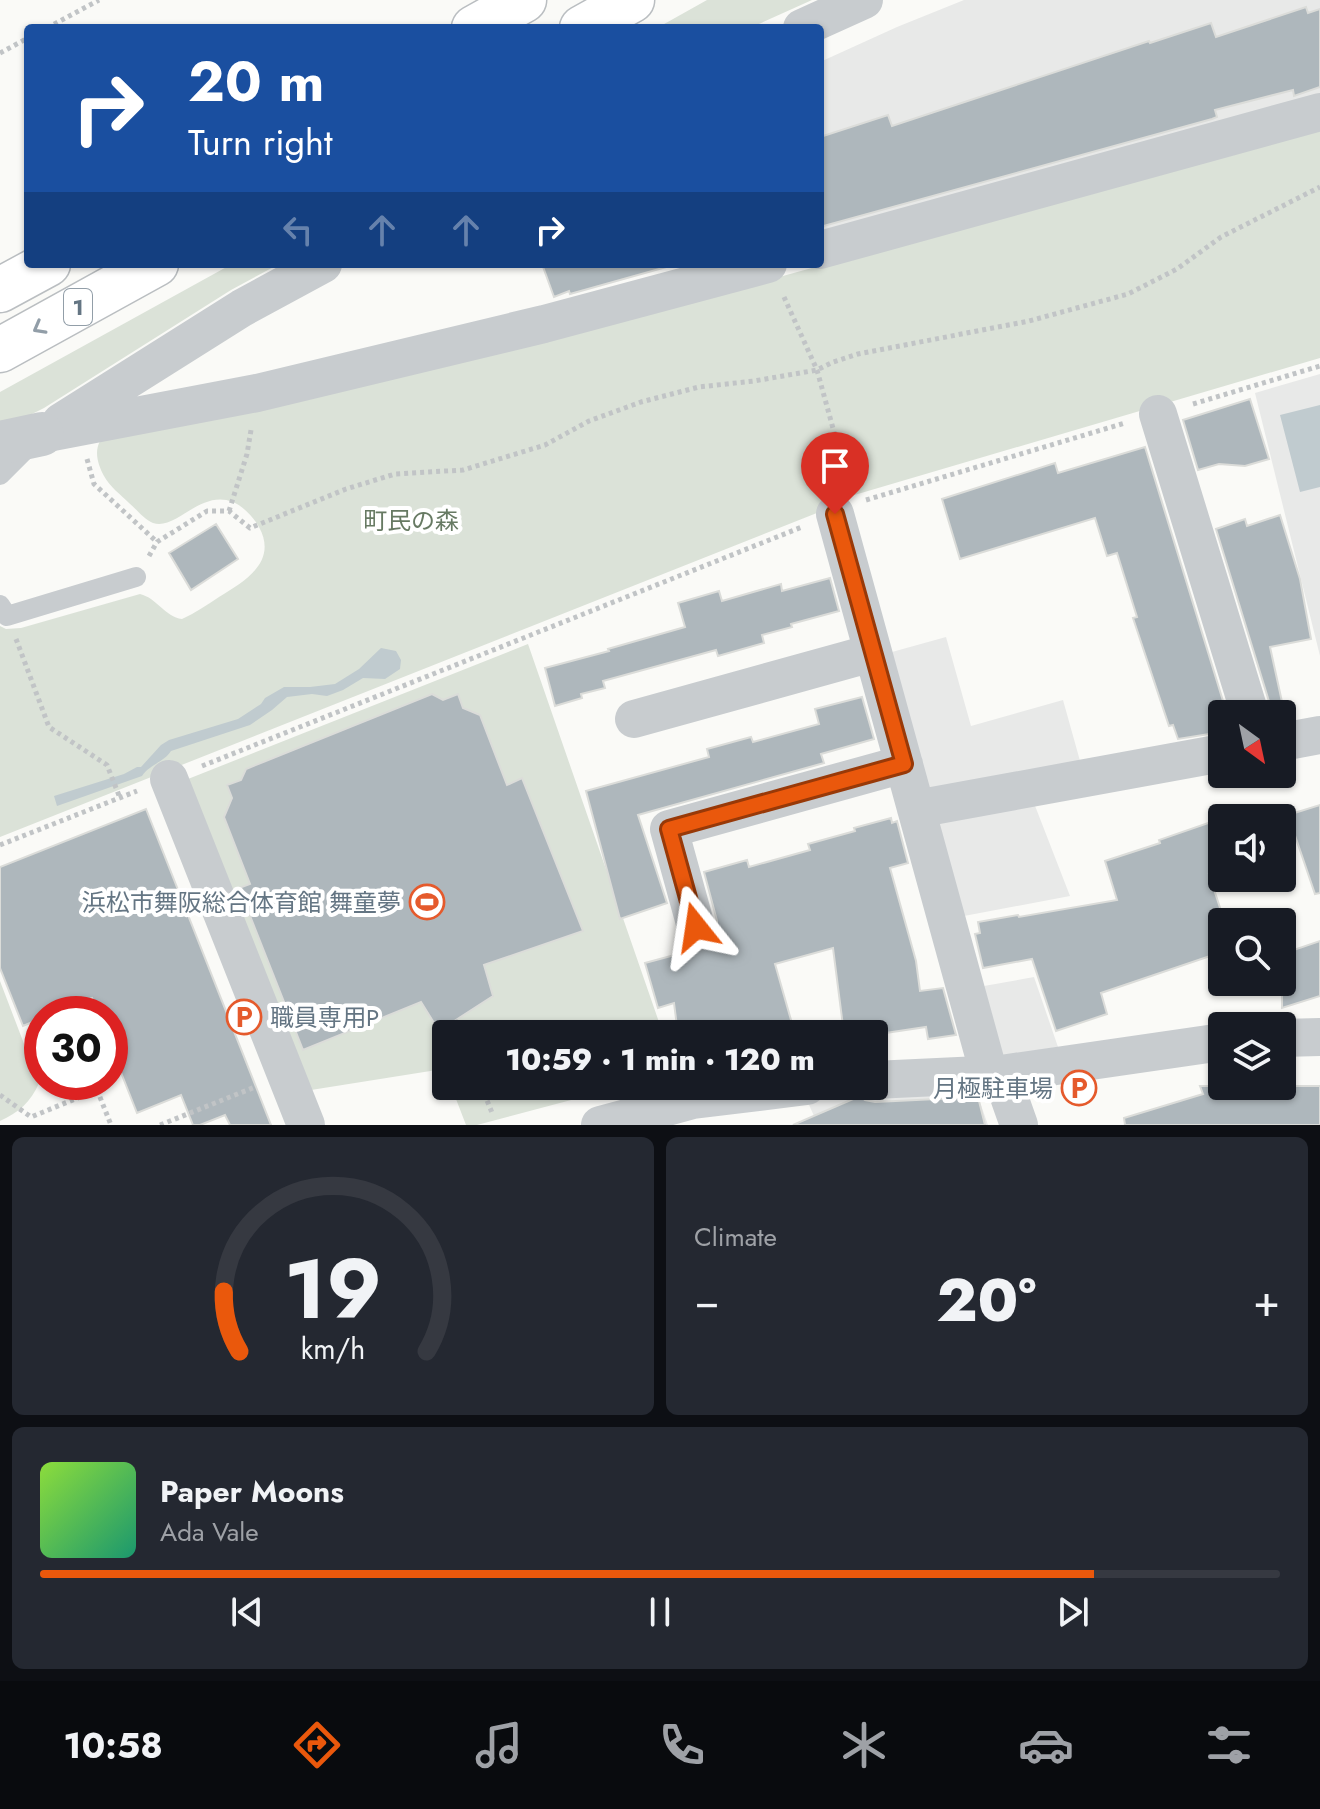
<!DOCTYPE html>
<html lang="en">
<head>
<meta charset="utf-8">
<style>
  :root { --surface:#171b24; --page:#242831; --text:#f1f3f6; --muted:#9ea1a6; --line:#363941; --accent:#ea580c }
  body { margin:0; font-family:Jost,"Noto Sans JP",sans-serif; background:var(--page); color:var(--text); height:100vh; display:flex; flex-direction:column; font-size:30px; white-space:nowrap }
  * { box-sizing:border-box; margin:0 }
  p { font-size:26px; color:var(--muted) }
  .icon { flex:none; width:44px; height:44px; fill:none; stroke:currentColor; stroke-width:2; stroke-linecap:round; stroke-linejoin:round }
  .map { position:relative; height:1125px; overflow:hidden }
  .drawer { display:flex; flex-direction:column; gap:12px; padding:12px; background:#0d0f14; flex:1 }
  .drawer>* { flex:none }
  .hud { position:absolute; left:24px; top:24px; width:800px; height:244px; border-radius:8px; box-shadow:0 2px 6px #0004; background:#1a4fa0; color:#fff; overflow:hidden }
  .needle { width:52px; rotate:147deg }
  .buttons { position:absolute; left:1208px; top:700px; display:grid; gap:16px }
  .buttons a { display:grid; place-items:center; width:88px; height:88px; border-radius:8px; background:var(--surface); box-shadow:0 2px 6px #0004; font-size:40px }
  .speed { position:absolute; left:24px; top:996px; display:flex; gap:16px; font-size:40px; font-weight:700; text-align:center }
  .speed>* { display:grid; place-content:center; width:104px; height:104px; border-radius:50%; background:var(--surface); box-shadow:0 2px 6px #0004; line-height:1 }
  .speed .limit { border:12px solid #d22; background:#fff; color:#111 }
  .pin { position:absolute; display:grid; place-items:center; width:68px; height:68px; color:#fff; margin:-82px -34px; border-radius:50% 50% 50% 0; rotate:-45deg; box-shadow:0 0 8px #0007 }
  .pin .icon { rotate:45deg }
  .me { position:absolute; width:88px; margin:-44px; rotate:345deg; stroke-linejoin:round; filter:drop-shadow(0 0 6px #0008) }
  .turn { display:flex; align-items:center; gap:28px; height:168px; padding:0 32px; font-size:36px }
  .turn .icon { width:104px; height:104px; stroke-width:2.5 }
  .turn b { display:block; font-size:56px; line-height:68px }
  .lanes { display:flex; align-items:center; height:76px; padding:0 32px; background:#0003; justify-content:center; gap:40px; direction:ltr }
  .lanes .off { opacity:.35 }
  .big { font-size:60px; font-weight:800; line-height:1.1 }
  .drawer .card { flex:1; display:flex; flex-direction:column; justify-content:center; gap:12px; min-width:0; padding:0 28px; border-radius:12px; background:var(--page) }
  .drawer .dial { align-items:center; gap:0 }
  .dial svg { height:208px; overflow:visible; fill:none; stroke:var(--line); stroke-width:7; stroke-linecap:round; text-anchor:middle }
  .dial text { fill:var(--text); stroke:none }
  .song { display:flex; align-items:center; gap:24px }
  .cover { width:96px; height:96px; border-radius:12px; background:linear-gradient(135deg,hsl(90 70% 55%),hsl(160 70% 35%)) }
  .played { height:8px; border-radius:4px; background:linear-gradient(90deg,var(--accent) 85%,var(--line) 85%) }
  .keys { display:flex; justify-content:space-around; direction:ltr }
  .heat { display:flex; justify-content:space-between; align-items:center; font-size:44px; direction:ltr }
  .drawer .tiles { flex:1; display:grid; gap:12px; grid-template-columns:1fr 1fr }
  .card:last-child { grid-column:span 2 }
  .trip { position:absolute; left:432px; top:1020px; width:456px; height:80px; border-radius:8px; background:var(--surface); box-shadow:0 2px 6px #0004; font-weight:800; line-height:80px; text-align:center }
  .menu { display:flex; height:128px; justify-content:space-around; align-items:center; background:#090b0e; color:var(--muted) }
  .menu .icon { width:56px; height:56px }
  .menu .current { color:var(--accent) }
  .menu b { font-size:36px; color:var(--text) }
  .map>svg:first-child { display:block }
</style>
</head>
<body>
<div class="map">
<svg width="1320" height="1125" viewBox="0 0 1320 1125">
  <rect width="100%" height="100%" fill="#fafaf7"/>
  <path fill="#e8e9e8" d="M964,0H1320V101L820,239V62L897,27Z
    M1320,374V656L1255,393Z
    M946,637L971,726L1063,700L1082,768L931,796L892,652Z
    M1032,798L1070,896L964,916L937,816Z
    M1034,977L1058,1047L1003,1056L984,986Z
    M975,1088L988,1125H818L806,1098L882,1092Z"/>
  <path fill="#dbe2d8" d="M707,0H812L750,28H657Z
    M1320,128V358L851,496L832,507L0,837V626L6,629L21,628L140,594C157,598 165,617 182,619C195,613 207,605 219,597C245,581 278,562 259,527C254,518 243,506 233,502C200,489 176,531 153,523C144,519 136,509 129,503C121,495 110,487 104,476C98,465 94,452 100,441L710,296Z
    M232,264H279L231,290L44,408L26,417L0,424V392Z
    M528,644L660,1025L661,1034H446V1074L443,1069L311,1090L188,779Z
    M0,981L39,1083C31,1102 18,1113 0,1121Z
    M451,1086H624L477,1125H466Z"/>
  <path fill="#c0cbcf" d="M1320,405V487L1300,492L1280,415Z
    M381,648L396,651L401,660L400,669L385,679L363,678L343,690L327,696L312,694L287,697L272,710L250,725L171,751C164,762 149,765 142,776L57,806L54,796L124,774L137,767H141L161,745L169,740L238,719L261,704L265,698L284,687H310L335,684L359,669Z"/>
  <path fill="#aeb7bc" stroke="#dbdcd9" stroke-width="2" d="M1306,7L1308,13L1320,9V87L1294,96L1293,90L1215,110L1217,117L1212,119L820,227V137L888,115L892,126L1149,41L1150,43L1211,23L1216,37Z
    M542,264H670V266L570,294L569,291L554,297Z
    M1250,399L1269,459L1245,466L1219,464L1198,470L1183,420Z
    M1145,447L1227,714H1222V732L1178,739L1173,725L1169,726L1133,618L1137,617L1117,553L1107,556L1095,518L960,559L942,499L1055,463L1058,473Z
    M1280,515L1300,579L1311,639L1270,647L1284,711L1271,714V708L1216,529L1245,519L1247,526Z
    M216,524L238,559L191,590L169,553Z
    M830,578L839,611L791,624L792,627L762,635L764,643L718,656L716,650L603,681L605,688L581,694L582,698L555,706L545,668L609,651L608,649L685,627L678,603L719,591L722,601L781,584L782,591Z
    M432,694L443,700L458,694L463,708L480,715L507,785L522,778L583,931L484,965L493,996L439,1031L421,1002L303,1050L239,888L250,884L224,817L232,798L227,785L241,780L246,769Z
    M862,697L874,739L821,754L824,763L638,815L667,903L620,919L586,791L709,757L707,749L751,737L753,742L819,724L815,709Z
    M1320,805V893L1315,894L1288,815Z
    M146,809L258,1092L271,1125H230L225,1115L200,1125H193L181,1095L137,1113L120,1070L110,1074V1014H98L92,998L52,1014H42V1018L23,1026L0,968V867Z
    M891,818L892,823L897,821L908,863L890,868L916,961L920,991L943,988L956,1035L928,1039L926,1027L879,1034H844L833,948L775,964L795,1034H678L674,1003L658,1008L645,963L719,943L717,934V921L704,872L747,860L749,867L810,850L808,844L855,831L854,828Z
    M1211,822L1222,857V870L1209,874L1222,914V952L1101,993L1107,1014L1056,1031L1032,959L983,968L975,934L980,933L978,922L1018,915L1019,917L1117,900L1105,861L1160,843L1159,840Z
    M1320,941V996L1282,1008V954Z
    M1200,1086H1320V1125H1125L1124,1118L1203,1094Z
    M860,1096L865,1100L875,1102L978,1097L985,1125H793Z"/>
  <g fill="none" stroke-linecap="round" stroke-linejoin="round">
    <g stroke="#babec1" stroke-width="47">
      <path id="motorway" d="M474,28L524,0
        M582,28L632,0
        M0,290L48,264
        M0,350L156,264"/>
    </g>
    <path stroke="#c1c4c6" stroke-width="5" stroke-dasharray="4 4" stroke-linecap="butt" d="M47,28L99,0
      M0,53L28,38
      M784,297L817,370L848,483
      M1193,404L1320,366
      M87,459L94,484L157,542
      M866,500L1125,423
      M229,511L247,454L251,430
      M149,556L157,542L207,511H229L250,528L346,489L395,474L463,470L545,445L589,421L641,402L699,387L754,381L817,370L833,362L858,354L1029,321L1128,294L1177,269L1221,237L1320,187
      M16,639L49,727L107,765L120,798
      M202,766L802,527
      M0,845L137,791
      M455,1020L461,1034
      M94,1082L111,1125
      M481,1086L493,1115
      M0,1095L31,1117L97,1090
      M160,1125L255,1087"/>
    <path stroke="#c8cccf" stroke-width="20" d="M0,475L30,445
      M0,605L7,616L136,577"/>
    <path stroke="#c8cccf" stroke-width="38" d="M802,28L864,0
      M820,250L1320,112
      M1158,414L1250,714
      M61,422L242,308L323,264
      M42,434L257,393L544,324L768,264
      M835,514L989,1074
      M634,719L872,653
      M1282,742L1320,735
      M169,779L306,1125
      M916,809L1222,753
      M696,927L669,829L904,764
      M1282,1038L1320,1037
      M1001,1074L1019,1125
      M874,1080L1001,1074L1222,1042
      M600,1125L693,1100L807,1086"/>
    <path stroke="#c8cccf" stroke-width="44" d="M0,443L42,434"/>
    <use href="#motorway" stroke="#fff" stroke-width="44"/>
  </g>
  <defs><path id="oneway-chevron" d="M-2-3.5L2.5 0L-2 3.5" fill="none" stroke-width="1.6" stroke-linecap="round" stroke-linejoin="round" transform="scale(2)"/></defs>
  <use stroke="#929ea8" href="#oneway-chevron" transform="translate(39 328) rotate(151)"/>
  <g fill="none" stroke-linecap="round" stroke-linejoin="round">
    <g stroke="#983908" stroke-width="20">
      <path id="route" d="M696,927L669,829L904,764L835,514"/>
    </g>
    <use href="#route" stroke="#ea580c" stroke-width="14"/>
  </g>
  <defs>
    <g id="stadium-ring" transform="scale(1.8)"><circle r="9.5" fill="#fff" stroke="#e55a2c" stroke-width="1.5"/><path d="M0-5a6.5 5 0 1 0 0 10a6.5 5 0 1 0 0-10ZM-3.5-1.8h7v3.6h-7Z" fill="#e55a2c"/></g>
    <g id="parking-ring" transform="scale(1.8)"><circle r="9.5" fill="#fff" stroke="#e55a2c" stroke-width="1.5"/><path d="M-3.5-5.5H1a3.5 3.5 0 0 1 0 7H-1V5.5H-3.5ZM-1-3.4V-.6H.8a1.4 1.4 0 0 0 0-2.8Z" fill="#e55a2c"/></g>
  </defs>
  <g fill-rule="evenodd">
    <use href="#stadium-ring" x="427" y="902"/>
    <use href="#parking-ring" x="244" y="1017"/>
    <use href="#parking-ring" x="1079" y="1088"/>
  </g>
  <g text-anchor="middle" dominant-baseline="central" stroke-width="8" stroke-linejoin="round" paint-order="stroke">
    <rect fill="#fff" stroke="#929ea8" stroke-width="2" x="64" y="289" width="28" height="36" rx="6"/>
    <g font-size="22" font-weight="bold" fill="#647583">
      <text x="78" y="307">1</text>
    </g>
    <g font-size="24" fill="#677a63" stroke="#fff">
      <text x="411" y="520">町民の森</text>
    </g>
    <g font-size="24" fill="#647583" stroke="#fff" text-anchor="end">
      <text x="401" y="902">浜松市舞阪総合体育館 舞童夢</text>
      <text x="270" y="1017" text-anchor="start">職員専用P</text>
      <text x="1053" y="1088">月極駐車場</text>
    </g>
  </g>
</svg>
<div class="buttons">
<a><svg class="needle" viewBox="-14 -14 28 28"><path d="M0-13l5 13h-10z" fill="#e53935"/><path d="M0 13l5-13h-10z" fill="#9ea1a6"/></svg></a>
<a><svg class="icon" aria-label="sound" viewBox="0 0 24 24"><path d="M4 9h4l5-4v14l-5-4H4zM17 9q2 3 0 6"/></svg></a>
<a><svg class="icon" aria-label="search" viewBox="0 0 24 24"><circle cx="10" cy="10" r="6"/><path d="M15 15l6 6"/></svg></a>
<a><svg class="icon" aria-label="layers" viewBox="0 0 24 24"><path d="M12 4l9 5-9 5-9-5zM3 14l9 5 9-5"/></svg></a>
</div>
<div class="speed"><div class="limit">30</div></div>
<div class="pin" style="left:835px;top:514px;background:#d93025"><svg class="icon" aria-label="arrive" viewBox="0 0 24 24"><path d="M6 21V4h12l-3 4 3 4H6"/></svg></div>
<svg class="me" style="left:696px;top:927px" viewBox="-20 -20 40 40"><path d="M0-17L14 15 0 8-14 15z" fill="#ea580c" stroke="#fff" stroke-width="4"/></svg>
<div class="trip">10:59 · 1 min · 120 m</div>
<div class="hud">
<div class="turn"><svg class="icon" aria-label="right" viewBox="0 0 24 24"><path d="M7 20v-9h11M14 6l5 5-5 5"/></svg><div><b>20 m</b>Turn right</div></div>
<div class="lanes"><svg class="icon off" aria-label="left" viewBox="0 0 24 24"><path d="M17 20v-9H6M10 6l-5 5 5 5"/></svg><svg class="icon off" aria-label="ahead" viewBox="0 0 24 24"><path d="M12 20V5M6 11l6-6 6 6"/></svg><svg class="icon off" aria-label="ahead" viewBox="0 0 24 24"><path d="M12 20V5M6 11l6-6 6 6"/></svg><svg class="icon" aria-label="right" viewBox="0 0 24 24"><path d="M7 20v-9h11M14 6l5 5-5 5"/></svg></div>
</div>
</div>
<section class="drawer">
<div class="tiles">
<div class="card dial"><svg viewBox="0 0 100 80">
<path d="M14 69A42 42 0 1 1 86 69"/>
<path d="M14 69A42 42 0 0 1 8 46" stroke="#ea580c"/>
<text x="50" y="56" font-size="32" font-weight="700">19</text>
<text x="50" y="72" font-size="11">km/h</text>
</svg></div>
<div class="card"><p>Climate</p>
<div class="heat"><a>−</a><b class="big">20°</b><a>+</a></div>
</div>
<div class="card">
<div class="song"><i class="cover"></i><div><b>Paper Moons</b><p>Ada Vale</p></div></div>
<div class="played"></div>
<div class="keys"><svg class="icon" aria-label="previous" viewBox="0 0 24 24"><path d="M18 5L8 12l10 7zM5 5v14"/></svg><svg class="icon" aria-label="pause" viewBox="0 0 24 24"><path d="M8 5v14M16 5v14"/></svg><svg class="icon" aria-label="next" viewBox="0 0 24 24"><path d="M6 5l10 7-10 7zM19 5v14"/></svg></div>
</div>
</div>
</section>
<nav class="menu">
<b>10:58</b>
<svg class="icon current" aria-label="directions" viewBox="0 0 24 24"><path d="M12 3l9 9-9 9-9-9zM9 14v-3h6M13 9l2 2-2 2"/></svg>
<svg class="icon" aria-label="music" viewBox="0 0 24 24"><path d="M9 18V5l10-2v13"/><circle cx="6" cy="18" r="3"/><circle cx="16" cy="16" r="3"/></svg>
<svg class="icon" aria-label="phone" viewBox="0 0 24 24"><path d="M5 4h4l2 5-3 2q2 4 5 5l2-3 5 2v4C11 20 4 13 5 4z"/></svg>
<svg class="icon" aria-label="climate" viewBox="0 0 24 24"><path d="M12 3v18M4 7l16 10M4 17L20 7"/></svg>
<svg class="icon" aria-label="car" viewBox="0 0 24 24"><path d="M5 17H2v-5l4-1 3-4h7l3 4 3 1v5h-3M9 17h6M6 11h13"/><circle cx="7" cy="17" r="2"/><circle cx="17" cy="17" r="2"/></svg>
<svg class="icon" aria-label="filters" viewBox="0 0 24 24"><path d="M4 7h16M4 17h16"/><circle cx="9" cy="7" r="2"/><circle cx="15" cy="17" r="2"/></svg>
</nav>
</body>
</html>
